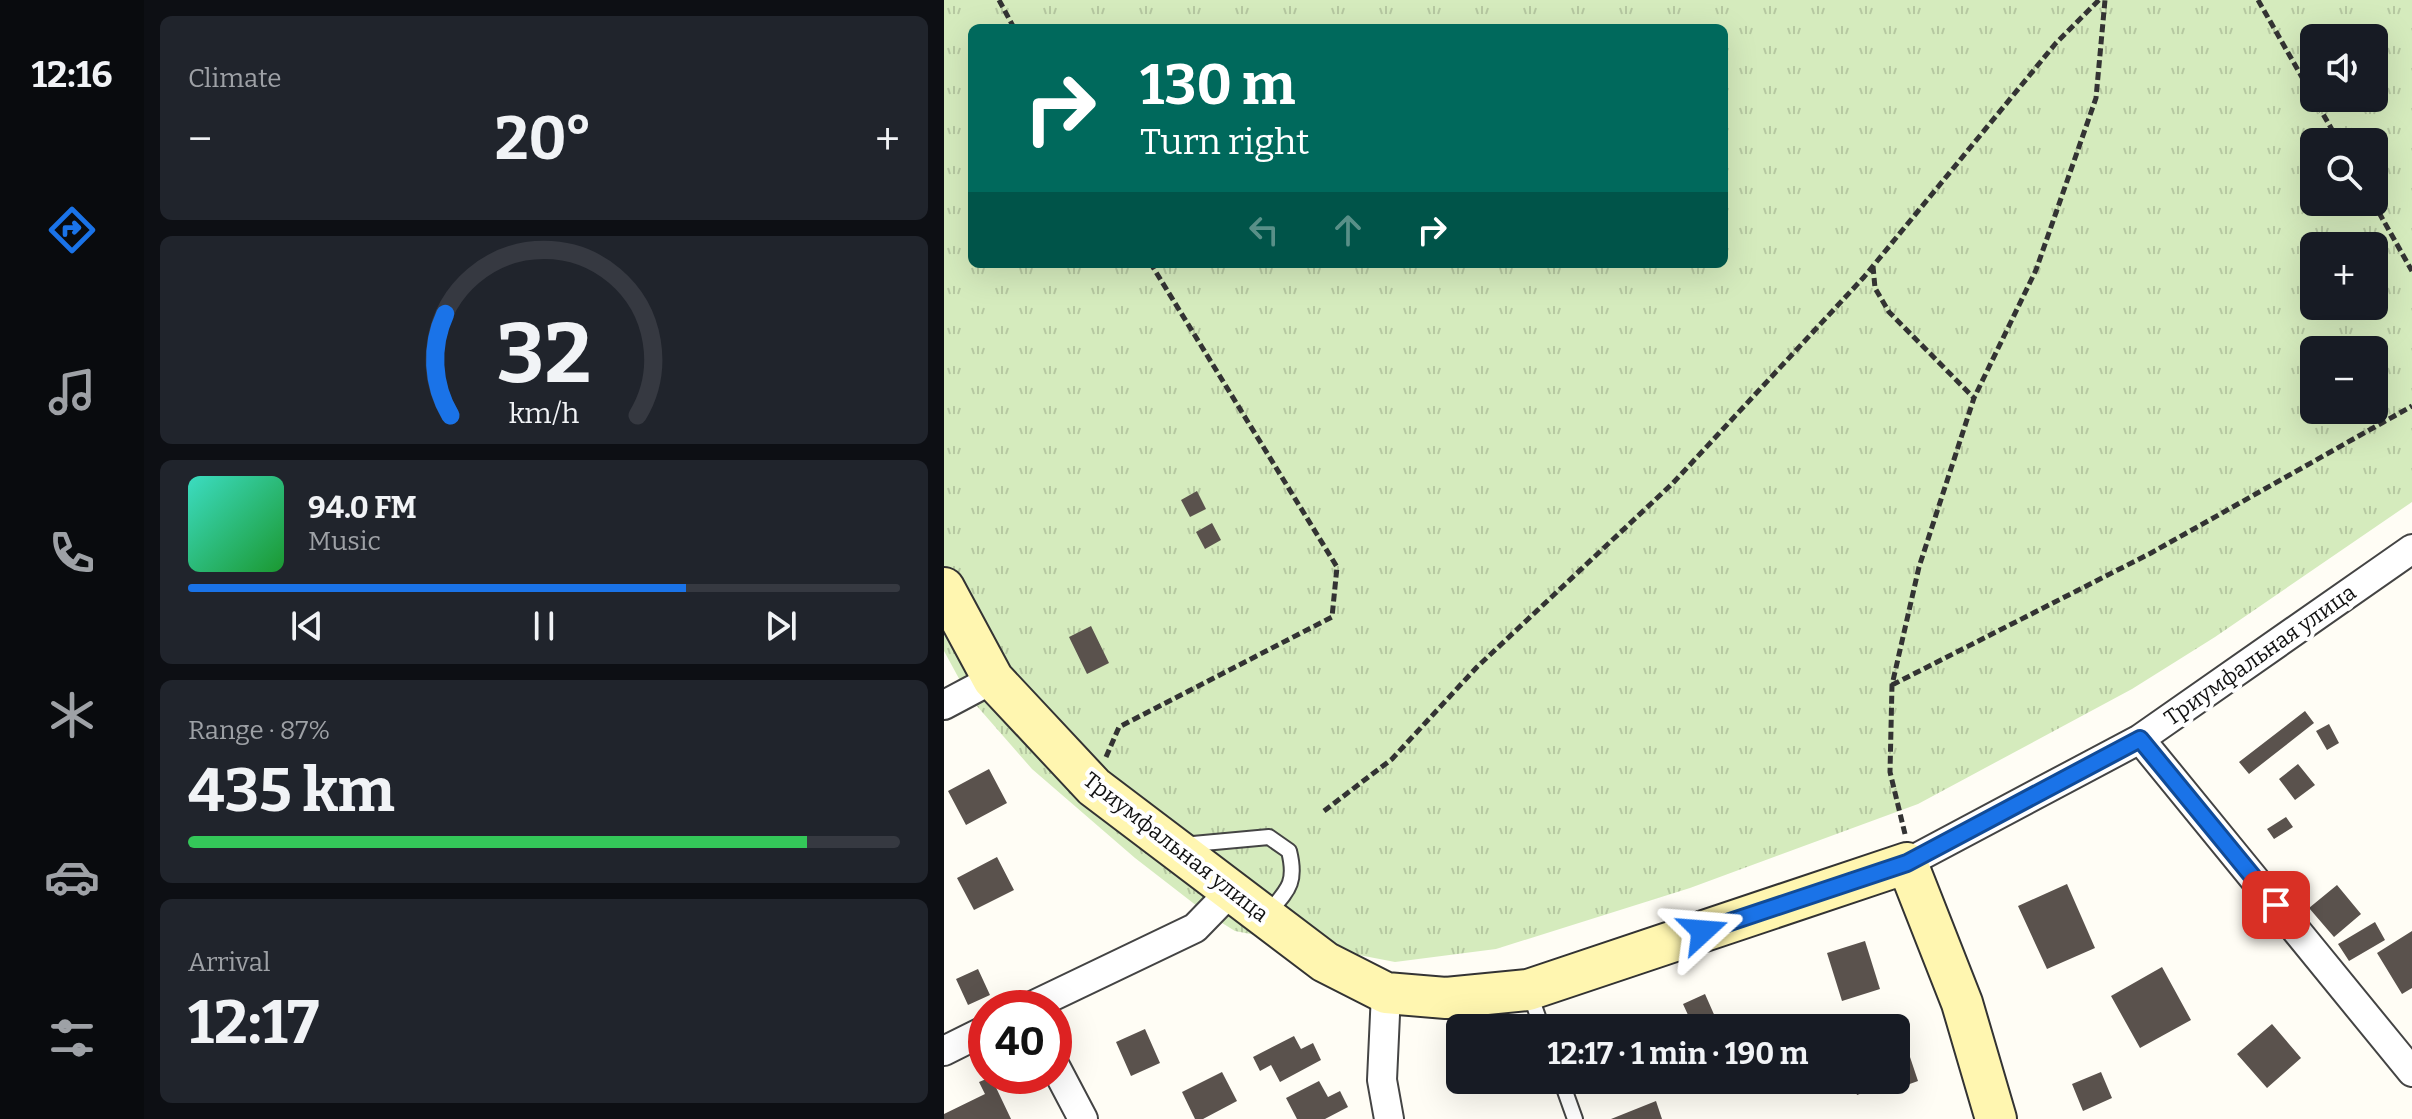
<!DOCTYPE html>
<html lang="en">
<head>
<meta charset="utf-8">
<style>
  :root { --surface:#171b24; --page:#20242c; --text:#f1f3f6; --muted:#9ea1a6; --line:#363941; --accent:#1a73e8 }
  body { margin:0; font-family:Bitter,serif; background:var(--page); color:var(--text); height:100vh; display:flex; flex-direction:column; font-size:30px; white-space:nowrap }
  * { box-sizing:border-box; margin:0 }
  p { font-size:26px; color:var(--muted) }
  .icon { flex:none; width:44px; height:44px; fill:none; stroke:currentColor; stroke-width:2; stroke-linecap:round; stroke-linejoin:round }
  .map { position:relative; flex:1; overflow:hidden }
  .sheet { display:flex; flex-direction:column; gap:16px; padding:16px; background:#0d0f14; width:800px }
  .sheet>* { flex:none }
  .hud { position:absolute; left:24px; top:24px; width:760px; height:244px; border-radius:12px; box-shadow:0 8px 32px #0002; background:#00695c; color:#fff; overflow:hidden }
  .buttons { position:absolute; left:1356px; top:24px; display:grid; gap:16px }
  .buttons a { display:grid; place-items:center; width:88px; height:88px; border-radius:12px; background:var(--surface); box-shadow:0 8px 32px #0002; font-size:40px }
  .speed { position:absolute; left:24px; top:990px; display:flex; gap:16px; font-size:40px; font-weight:700; text-align:center }
  .speed>* { display:grid; place-content:center; width:104px; height:104px; border-radius:50%; background:var(--surface); box-shadow:0 8px 32px #0002; line-height:1 }
  .speed .limit { border:12px solid #d22; background:#fff; color:#111 }
  .pin { position:absolute; display:grid; place-items:center; width:68px; height:68px; color:#fff; margin:-34px; border-radius:16px; box-shadow:0 4px 12px #0006 }
  .me { position:absolute; width:88px; margin:-44px; rotate:71deg; stroke-linejoin:round; filter:drop-shadow(0 0 6px #0008) }
  .turn { display:flex; align-items:center; gap:28px; height:168px; padding:0 40px; font-size:36px }
  .turn .icon { width:104px; height:104px; stroke-width:2.5 }
  .turn b { display:block; font-size:56px; line-height:68px }
  .lanes { display:flex; align-items:center; height:76px; padding:0 40px; background:#0003; justify-content:center; gap:40px; direction:ltr }
  .lanes .off { opacity:.35 }
  .big { font-size:60px; font-weight:700; line-height:1.1 }
  .sheet .widget { flex:1; display:flex; flex-direction:column; justify-content:center; gap:12px; min-width:0; padding:0 28px; border-radius:12px; background:var(--page) }
  .sheet .dial { align-items:center; gap:0 }
  .dial svg { height:208px; overflow:visible; fill:none; stroke:var(--line); stroke-width:7; stroke-linecap:round; text-anchor:middle }
  .dial text { fill:var(--text); stroke:none }
  .song { display:flex; align-items:center; gap:24px }
  .cover { width:96px; height:96px; border-radius:12px; background:linear-gradient(135deg,hsl(170 70% 55%),hsl(130 70% 35%)) }
  .played { height:8px; border-radius:4px; background:linear-gradient(90deg,var(--accent) 70%,var(--line) 70%) }
  .keys { display:flex; justify-content:space-around; direction:ltr }
  .heat { display:flex; justify-content:space-between; align-items:center; font-size:44px; direction:ltr }
  .charge { height:12px; border-radius:6px; background:linear-gradient(90deg,#34c759 87%,var(--line) 0) }
  .trip { position:absolute; left:502px; top:1014px; width:464px; height:80px; border-radius:12px; background:var(--surface); box-shadow:0 8px 32px #0002; font-weight:700; line-height:80px; text-align:center }
  main { display:flex; flex:1; min-height:0 }
  .tabs { display:flex; flex-direction:column; width:144px; justify-content:space-around; align-items:center; background:#090b0e; color:var(--muted) }
  .tabs .icon { width:56px; height:56px }
  .tabs .on { color:var(--accent) }
  .tabs b { font-size:36px; color:var(--text) }
  .map>svg:first-child { display:block }
</style>
</head>
<body>
<main>
<nav class="tabs">
<b>12:16</b>
<svg class="icon on" aria-label="directions" viewBox="0 0 24 24"><path d="M12 3l9 9-9 9-9-9zM9 14v-3h6M13 9l2 2-2 2"/></svg>
<svg class="icon" aria-label="music" viewBox="0 0 24 24"><path d="M9 18V5l10-2v13"/><circle cx="6" cy="18" r="3"/><circle cx="16" cy="16" r="3"/></svg>
<svg class="icon" aria-label="phone" viewBox="0 0 24 24"><path d="M5 4h4l2 5-3 2q2 4 5 5l2-3 5 2v4C11 20 4 13 5 4z"/></svg>
<svg class="icon" aria-label="climate" viewBox="0 0 24 24"><path d="M12 3v18M4 7l16 10M4 17L20 7"/></svg>
<svg class="icon" aria-label="car" viewBox="0 0 24 24"><path d="M5 17H2v-5l4-1 3-4h7l3 4 3 1v5h-3M9 17h6M6 11h13"/><circle cx="7" cy="17" r="2"/><circle cx="17" cy="17" r="2"/></svg>
<svg class="icon" aria-label="filters" viewBox="0 0 24 24"><path d="M4 7h16M4 17h16"/><circle cx="9" cy="7" r="2"/><circle cx="15" cy="17" r="2"/></svg>
</nav>
<section class="sheet">
<div class="widget"><p>Climate</p>
<div class="heat"><a>−</a><b class="big">20°</b><a>+</a></div>
</div>
<div class="widget dial"><svg viewBox="0 0 100 80">
<path d="M14 69A42 42 0 1 1 86 69"/>
<path d="M14 69A42 42 0 0 1 12 30" stroke="#1a73e8"/>
<text x="50" y="56" font-size="32" font-weight="700">32</text>
<text x="50" y="72" font-size="11">km/h</text>
</svg></div>
<div class="widget">
<div class="song"><i class="cover"></i><div><b>94.0 FM</b><p>Music</p></div></div>
<div class="played"></div>
<div class="keys"><svg class="icon" aria-label="previous" viewBox="0 0 24 24"><path d="M18 5L8 12l10 7zM5 5v14"/></svg><svg class="icon" aria-label="pause" viewBox="0 0 24 24"><path d="M8 5v14M16 5v14"/></svg><svg class="icon" aria-label="next" viewBox="0 0 24 24"><path d="M6 5l10 7-10 7zM19 5v14"/></svg></div>
</div>
<div class="widget"><p>Range · 87%</p><b class="big">435 km</b><div class="charge"></div></div>
<div class="widget"><p>Arrival</p><b class="big">12:17</b></div>
</section>
<div class="map">
<svg width="1468" height="1119" viewBox="0 0 1468 1119">
  <defs>
    <pattern id="grass-tufts" width="24" height="20" patternUnits="userSpaceOnUse" patternTransform="scale(2)"><rect width="24" height="20" fill="#d5ebbd"/><path d="M3 7l-1-3M5 7V3M7 7l1-3M15 17l-1-3M17 17v-4M19 17l1-3" fill="none" stroke="#b6c8a1"/></pattern>
  </defs>
  <rect width="100%" height="100%" fill="#fffdf5"/>
  <path fill="url(#grass-tufts)" fill-rule="evenodd" d="M0,0H1468V502L1271,637L1188,689L974,804L746,888L552,949L451,962L291,931L262,913L191,858L88,769L25,697L0,651ZM28,28H780V264H28ZM1370,38H1430V98H1370ZM1370,142H1430V202H1370ZM1370,246H1430V306H1370ZM1370,350H1430V410H1370Z"/>
  <path fill="#5a524d" d="M253,491L262,509L246,517L237,500Z
    M268,523L277,540L261,549L252,532Z
    M147,626L165,663L143,674L125,637Z
    M1361,711L1370,723L1305,774L1295,762Z
    M1385,724L1395,743L1383,750L1372,731Z
    M1354,764L1371,785L1351,800L1335,779Z
    M45,769L63,803L22,825L4,791Z
    M1342,817L1349,827L1330,839L1323,829Z
    M53,857L70,890L30,910L13,878Z
    M1123,884L1151,948L1103,969L1074,906Z
    M1393,885L1417,914L1390,937L1365,908Z
    M1431,922L1441,940L1405,961L1394,944Z
    M1468,931V988L1458,994L1433,953Z
    M921,941L936,989L898,1001L883,953Z
    M1218,967L1247,1020L1196,1048L1167,996Z
    M34,969L46,995L24,1005L12,979Z
    M761,994L776,1028H750L739,1004Z
    M942,1014L947,1028H905Z
    M699,1017L704,1028H673Z
    M1328,1024L1357,1058L1323,1088L1293,1054Z
    M201,1029L216,1063L187,1076L172,1042Z
    M350,1036L357,1049L369,1043L377,1060L336,1082L327,1065L316,1071L309,1057Z
    M952,1042L954,1048L962,1045L974,1081L938,1094L935,1087L913,1095L908,1080H952Z
    M278,1072L293,1101L259,1119H251L238,1092Z
    M1157,1072L1168,1098L1139,1111L1128,1084Z
    M47,1077L67,1119H0V1114L41,1094L35,1082Z
    M375,1081L384,1097L396,1091L404,1107L381,1119H353L342,1098Z
    M712,1101L718,1119H667Z"/>
  <g fill="none" stroke-linecap="round" stroke-linejoin="round">
    <g stroke="#444" stroke-width="18">
      <path id="lane" d="M238,845L325,837L345,851C353,883 344,890 324,913
        M586,994L598,1028
        M617,1080L631,1119"/>
    </g>
    <g stroke="#444" stroke-width="32">
      <path id="street" d="M0,705L49,679
        M1196,739L1468,1072
        M963,863L1196,739L1468,549
        M442,993L438,1080L445,1119
        M84,1008L251,928L287,891
        M0,1051L42,1030
        M110,1064L139,1119"/>
    </g>
    <g stroke="#333" stroke-width="44">
      <path id="secondary" d="M0,588L49,679L150,787L381,962L442,993L502,998L584,990L963,863L1018,1003L1052,1119"/>
    </g>
    <path stroke="#333" stroke-width="5" stroke-dasharray="8 4" stroke-linecap="butt" d="M55,0L70,28
      M1314,0L1395,142
      M1429,202L1468,271
      M929,266L931,288L945,312L1030,398
      M948,685L1207,553L1468,406
      M162,757L175,727L388,617L393,567L207,264
      M380,811L448,759L533,667L729,483L920,277L1112,43L1155,0
      M961,834L946,772L948,685L975,567L1030,398L1092,270L1152,98L1161,0"/>
    <use href="#lane" stroke="#fff" stroke-width="14"/>
    <use href="#street" stroke="#fff" stroke-width="28"/>
    <use href="#secondary" stroke="#fff6b0" stroke-width="40"/>
  </g>
  <g fill="none" stroke-linecap="round" stroke-linejoin="round">
    <g stroke="#114b97" stroke-width="20">
      <path id="route" d="M759,931L963,863L1196,739L1332,905"/>
    </g>
    <use href="#route" stroke="#1a73e8" stroke-width="14"/>
  </g>
  <g text-anchor="middle" dominant-baseline="central" stroke-width="8" stroke-linejoin="round" paint-order="stroke">
    <g font-size="22" fill="#111" stroke="#fff">
      <text transform="translate(1316 655) rotate(-35)">Триумфальная улица</text>
      <text transform="translate(232 847) rotate(38)">Триумфальная улица</text>
    </g>
  </g>
</svg>
<div class="buttons">
<a><svg class="icon" aria-label="sound" viewBox="0 0 24 24"><path d="M4 9h4l5-4v14l-5-4H4zM17 9q2 3 0 6"/></svg></a>
<a><svg class="icon" aria-label="search" viewBox="0 0 24 24"><circle cx="10" cy="10" r="6"/><path d="M15 15l6 6"/></svg></a>
<a>+</a>
<a>−</a>
</div>
<div class="speed"><div class="limit">40</div></div>
<div class="pin" style="left:1332px;top:905px;background:#d93025"><svg class="icon" aria-label="arrive" viewBox="0 0 24 24"><path d="M6 21V4h12l-3 4 3 4H6"/></svg></div>
<svg class="me" style="left:759px;top:931px" viewBox="-20 -20 40 40"><path d="M0-17L14 15 0 8-14 15z" fill="#1a73e8" stroke="#fff" stroke-width="4"/></svg>
<div class="trip">12:17 · 1 min · 190 m</div>
<div class="hud">
<div class="turn"><svg class="icon" aria-label="right" viewBox="0 0 24 24"><path d="M7 20v-9h11M14 6l5 5-5 5"/></svg><div><b>130 m</b>Turn right</div></div>
<div class="lanes"><svg class="icon off" aria-label="left" viewBox="0 0 24 24"><path d="M17 20v-9H6M10 6l-5 5 5 5"/></svg><svg class="icon off" aria-label="ahead" viewBox="0 0 24 24"><path d="M12 20V5M6 11l6-6 6 6"/></svg><svg class="icon" aria-label="right" viewBox="0 0 24 24"><path d="M7 20v-9h11M14 6l5 5-5 5"/></svg></div>
</div>
</div>
</main>
</body>
</html>
